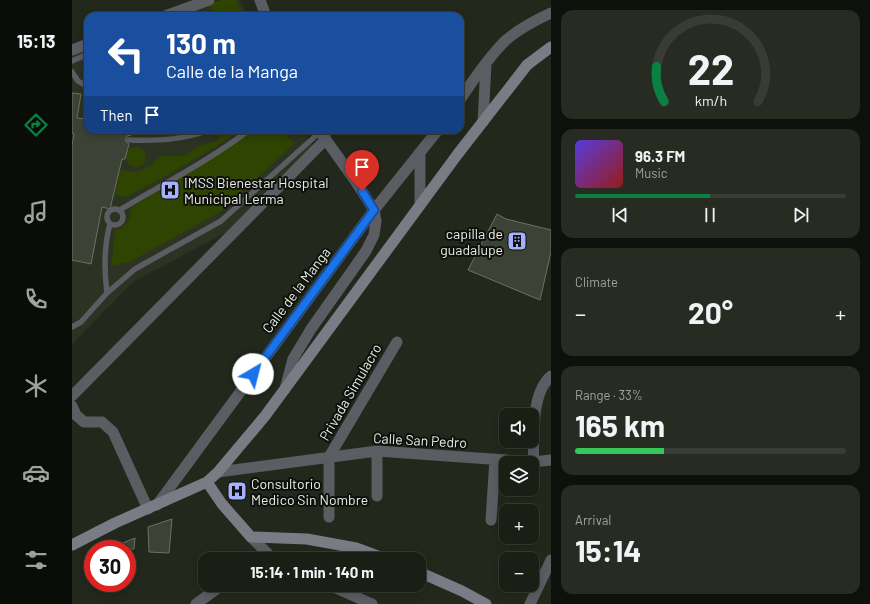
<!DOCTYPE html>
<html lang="en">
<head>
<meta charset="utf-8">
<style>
  :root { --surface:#1a1e15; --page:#272b22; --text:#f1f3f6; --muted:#9fa2a0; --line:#383c34; --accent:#0b8043 }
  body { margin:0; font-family:Barlow,sans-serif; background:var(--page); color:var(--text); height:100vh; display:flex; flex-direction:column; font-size:15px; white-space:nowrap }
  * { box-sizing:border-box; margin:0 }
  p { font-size:13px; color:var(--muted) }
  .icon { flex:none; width:22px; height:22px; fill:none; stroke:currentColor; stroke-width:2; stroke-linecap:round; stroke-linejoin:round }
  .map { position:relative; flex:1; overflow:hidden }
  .side { display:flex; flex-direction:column; gap:10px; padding:10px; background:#0e100c; width:319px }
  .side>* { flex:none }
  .top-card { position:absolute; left:12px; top:12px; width:380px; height:122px; border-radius:12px; box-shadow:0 2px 10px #0003,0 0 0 1px var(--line); background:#1a4fa0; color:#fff; overflow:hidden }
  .buttons { position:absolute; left:427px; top:408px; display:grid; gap:8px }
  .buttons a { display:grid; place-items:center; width:40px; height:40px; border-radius:8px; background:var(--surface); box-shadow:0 2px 10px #0003,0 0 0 1px var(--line); font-size:20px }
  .speed { position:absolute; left:12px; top:540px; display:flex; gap:8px; font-size:20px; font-weight:700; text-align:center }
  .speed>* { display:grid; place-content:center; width:52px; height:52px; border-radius:50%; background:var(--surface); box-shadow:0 2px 10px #0003,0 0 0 1px var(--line); line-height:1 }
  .speed .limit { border:6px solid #d22; background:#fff; color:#111 }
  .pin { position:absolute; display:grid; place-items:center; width:34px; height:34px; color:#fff; margin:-41px -17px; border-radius:50% 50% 50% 0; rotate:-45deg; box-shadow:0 0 4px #0007 }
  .pin .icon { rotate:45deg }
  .me { position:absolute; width:44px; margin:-22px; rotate:37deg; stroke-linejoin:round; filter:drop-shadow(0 0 3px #0008) }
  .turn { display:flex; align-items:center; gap:14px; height:84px; padding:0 16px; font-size:18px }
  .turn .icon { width:52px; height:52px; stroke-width:2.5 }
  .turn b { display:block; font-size:28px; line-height:34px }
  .then { display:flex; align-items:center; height:38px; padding:0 16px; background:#0003; gap:8px; font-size:15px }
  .big { font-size:30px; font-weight:700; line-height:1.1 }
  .side .widget { flex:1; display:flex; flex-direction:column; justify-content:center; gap:6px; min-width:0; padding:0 14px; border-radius:12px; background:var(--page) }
  .side .dial { align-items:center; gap:0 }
  .dial svg { height:104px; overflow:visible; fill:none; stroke:var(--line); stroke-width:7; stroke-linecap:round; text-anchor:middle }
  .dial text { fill:var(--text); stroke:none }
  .song { display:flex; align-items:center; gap:12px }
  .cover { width:48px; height:48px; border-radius:6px; background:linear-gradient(135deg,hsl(250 70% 55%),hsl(0 70% 35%)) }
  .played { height:4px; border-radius:2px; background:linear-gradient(90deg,var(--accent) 50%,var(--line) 50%) }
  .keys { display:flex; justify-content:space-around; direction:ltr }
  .heat { display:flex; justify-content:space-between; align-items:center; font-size:22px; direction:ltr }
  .charge { height:6px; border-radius:3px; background:linear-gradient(90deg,#34c759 33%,var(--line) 0) }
  .trip { position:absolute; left:126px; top:552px; width:228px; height:40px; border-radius:12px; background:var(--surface); box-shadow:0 2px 10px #0003,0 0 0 1px var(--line); font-weight:700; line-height:40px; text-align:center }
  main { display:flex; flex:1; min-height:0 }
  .dock { display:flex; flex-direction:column; width:72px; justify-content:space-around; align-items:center; background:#0a0c08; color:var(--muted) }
  .dock .icon { width:28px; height:28px }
  .dock .active { color:var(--accent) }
  .dock b { font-size:18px; color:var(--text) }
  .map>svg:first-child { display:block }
</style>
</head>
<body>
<main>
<nav class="dock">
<b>15:13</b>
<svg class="icon active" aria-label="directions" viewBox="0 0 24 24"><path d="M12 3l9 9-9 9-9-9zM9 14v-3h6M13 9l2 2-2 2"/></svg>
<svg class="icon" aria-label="music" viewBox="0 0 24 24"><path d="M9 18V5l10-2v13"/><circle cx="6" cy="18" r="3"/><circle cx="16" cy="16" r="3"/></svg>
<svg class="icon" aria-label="phone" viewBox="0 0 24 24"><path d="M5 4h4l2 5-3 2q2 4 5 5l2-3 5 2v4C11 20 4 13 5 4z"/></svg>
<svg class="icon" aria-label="climate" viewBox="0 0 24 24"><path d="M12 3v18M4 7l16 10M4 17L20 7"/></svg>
<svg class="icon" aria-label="car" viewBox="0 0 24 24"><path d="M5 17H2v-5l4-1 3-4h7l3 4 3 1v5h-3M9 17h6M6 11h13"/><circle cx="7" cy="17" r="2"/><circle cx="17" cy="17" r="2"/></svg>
<svg class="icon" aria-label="filters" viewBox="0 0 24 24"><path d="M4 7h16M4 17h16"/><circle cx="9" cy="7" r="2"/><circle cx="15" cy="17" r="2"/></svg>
</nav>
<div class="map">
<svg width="479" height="604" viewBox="0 0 479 604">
  <rect width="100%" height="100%" fill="#23281c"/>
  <path fill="#2c3322" d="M150,0H168L176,16H106Z
    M16,49V130H232L241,148L153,233L61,282L0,344V55Z"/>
  <path fill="#2e4400" d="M148,0H164L172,16H141L137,4Z
    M158,130H168L145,146L87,180L54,197L43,195L48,170L64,172L79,166L85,159L91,156H113L127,146L145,141L153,132Z
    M179,130H207L223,143L148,212L58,262L39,266L43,231C55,227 58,220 59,208Z
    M54 157a10 10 0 1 1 20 0a10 10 0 1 1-20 0Z"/>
  <path fill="#3d4236" stroke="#6b7164" d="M0,93L9,94L5,118L16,119V130H48V131L59,135L55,136L53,140L54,142L57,144L53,159H50L38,209L30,207L19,264L0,260V145L2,134L0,133Z
    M425,214L434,219L479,230V252L468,300L396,270Z
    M100,519L97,553L77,552L76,527Z
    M63,538L62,549H36Z"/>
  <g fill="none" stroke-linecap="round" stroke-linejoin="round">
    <path stroke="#5b5d63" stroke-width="5.5" d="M0,61L16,54
      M0,72L6,81L16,87
      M57,140C87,141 109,140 138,130
      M35 217a8 8 0 1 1 16 0a8 8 0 1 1-16 0Z
      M48,210C91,184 137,161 177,130
      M35,293C32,270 32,246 38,224
      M0,327L9,322L35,293L63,269L149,221L248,132"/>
    <path stroke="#5b5d63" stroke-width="11" d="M188,0L194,16
      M93,16L137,0
      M0,50L16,44
      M388,100C401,80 415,60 431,43C443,31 464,20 479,13
      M411,122L414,64
      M348,152V205
      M213,389L221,359L239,329L294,251L302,235L304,221L302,210L284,182L247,130
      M0,396L254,139
      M0,406L4,415L12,422H30L41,432L76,509
      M305,451V496
      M461,462C463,437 458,394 479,376
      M146,472L305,451L461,462L479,460
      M85,505L302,210L366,130
      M257,517V457L325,342
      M419,520L423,459
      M124,604L150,585
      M458,604L479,560"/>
    <path stroke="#5b5d63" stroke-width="11" d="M179,537L197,555L203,559
      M257,585L300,604"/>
    <path stroke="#797c85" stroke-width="11" d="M135,482L150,504L179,537L235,539L284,548L314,559
      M0,545L43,523L135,482L146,472L193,416L385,155L455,65L479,47
      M347,572L390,591L414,604"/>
  </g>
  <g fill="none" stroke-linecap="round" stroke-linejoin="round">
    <g stroke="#114b97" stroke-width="10">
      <path id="route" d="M181,374L302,210L290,191"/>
    </g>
    <use href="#route" stroke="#1a73e8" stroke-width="7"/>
  </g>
  <defs>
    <g id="hospital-square" transform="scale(1)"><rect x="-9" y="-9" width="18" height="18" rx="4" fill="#a4b1fc" stroke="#0d100b"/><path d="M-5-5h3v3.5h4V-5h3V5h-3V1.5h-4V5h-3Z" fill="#111"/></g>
    <g id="building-square" transform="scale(1)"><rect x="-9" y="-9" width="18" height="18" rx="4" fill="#a4b1fc" stroke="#0d100b"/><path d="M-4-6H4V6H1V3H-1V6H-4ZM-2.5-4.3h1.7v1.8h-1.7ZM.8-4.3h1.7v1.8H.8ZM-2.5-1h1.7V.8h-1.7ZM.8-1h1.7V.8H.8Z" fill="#111"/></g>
  </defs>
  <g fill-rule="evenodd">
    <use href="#hospital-square" x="98" y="190"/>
    <use href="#building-square" x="445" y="241"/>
    <use href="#hospital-square" x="165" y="491"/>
  </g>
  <g text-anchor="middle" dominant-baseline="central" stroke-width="4" stroke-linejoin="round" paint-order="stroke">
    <g font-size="14" fill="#ebeee7" stroke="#0d100b" text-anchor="start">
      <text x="112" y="182">IMSS Bienestar Hospital<tspan x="112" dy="16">Municipal Lerma</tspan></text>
      <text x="431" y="233" text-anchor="end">capilla de<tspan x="431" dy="16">guadalupe</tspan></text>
      <text x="179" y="483">Consultorio<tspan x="179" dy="16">Medico Sin Nombre</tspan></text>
    </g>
    <g font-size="14" fill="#ebeee7" stroke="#0d100b">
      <text transform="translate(224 290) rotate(-53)">Calle de la Manga</text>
      <text transform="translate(278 392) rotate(-60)">Privada Simulacro</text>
      <text transform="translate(348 440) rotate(3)">Calle San Pedro</text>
    </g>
  </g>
</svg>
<div class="buttons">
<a><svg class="icon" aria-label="sound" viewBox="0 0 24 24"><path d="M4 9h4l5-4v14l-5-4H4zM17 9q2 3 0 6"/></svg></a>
<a><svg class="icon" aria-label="layers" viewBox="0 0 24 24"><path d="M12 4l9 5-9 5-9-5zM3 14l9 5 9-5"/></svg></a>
<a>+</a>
<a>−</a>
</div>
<div class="speed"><div class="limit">30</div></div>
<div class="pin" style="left:290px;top:191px;background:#d93025"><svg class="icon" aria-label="arrive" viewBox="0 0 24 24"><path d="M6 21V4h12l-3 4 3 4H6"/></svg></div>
<svg class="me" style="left:181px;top:374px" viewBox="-20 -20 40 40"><circle r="19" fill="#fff"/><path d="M0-13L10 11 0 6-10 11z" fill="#1a73e8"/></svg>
<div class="trip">15:14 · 1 min · 140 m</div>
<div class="top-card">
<div class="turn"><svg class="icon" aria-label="left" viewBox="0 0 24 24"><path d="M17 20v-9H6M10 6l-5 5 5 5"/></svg><div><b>130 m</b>Calle de la Manga</div></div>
<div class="then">Then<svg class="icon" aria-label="arrive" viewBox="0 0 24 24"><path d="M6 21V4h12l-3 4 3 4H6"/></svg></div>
</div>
</div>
<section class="side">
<div class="widget dial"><svg viewBox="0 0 100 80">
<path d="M14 69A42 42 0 1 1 86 69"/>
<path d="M14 69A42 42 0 0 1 8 42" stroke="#0b8043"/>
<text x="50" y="56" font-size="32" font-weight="700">22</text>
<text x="50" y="72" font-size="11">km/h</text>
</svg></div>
<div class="widget">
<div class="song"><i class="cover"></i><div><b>96.3 FM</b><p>Music</p></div></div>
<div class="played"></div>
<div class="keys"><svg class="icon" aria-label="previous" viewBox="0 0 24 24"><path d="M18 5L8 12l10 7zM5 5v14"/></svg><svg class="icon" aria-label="pause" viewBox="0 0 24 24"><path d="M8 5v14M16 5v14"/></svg><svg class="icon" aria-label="next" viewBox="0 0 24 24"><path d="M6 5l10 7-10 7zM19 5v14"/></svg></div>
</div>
<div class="widget"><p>Climate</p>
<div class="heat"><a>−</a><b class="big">20°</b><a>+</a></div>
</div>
<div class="widget"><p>Range · 33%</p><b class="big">165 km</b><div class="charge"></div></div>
<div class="widget"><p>Arrival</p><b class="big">15:14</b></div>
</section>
</main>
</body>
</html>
